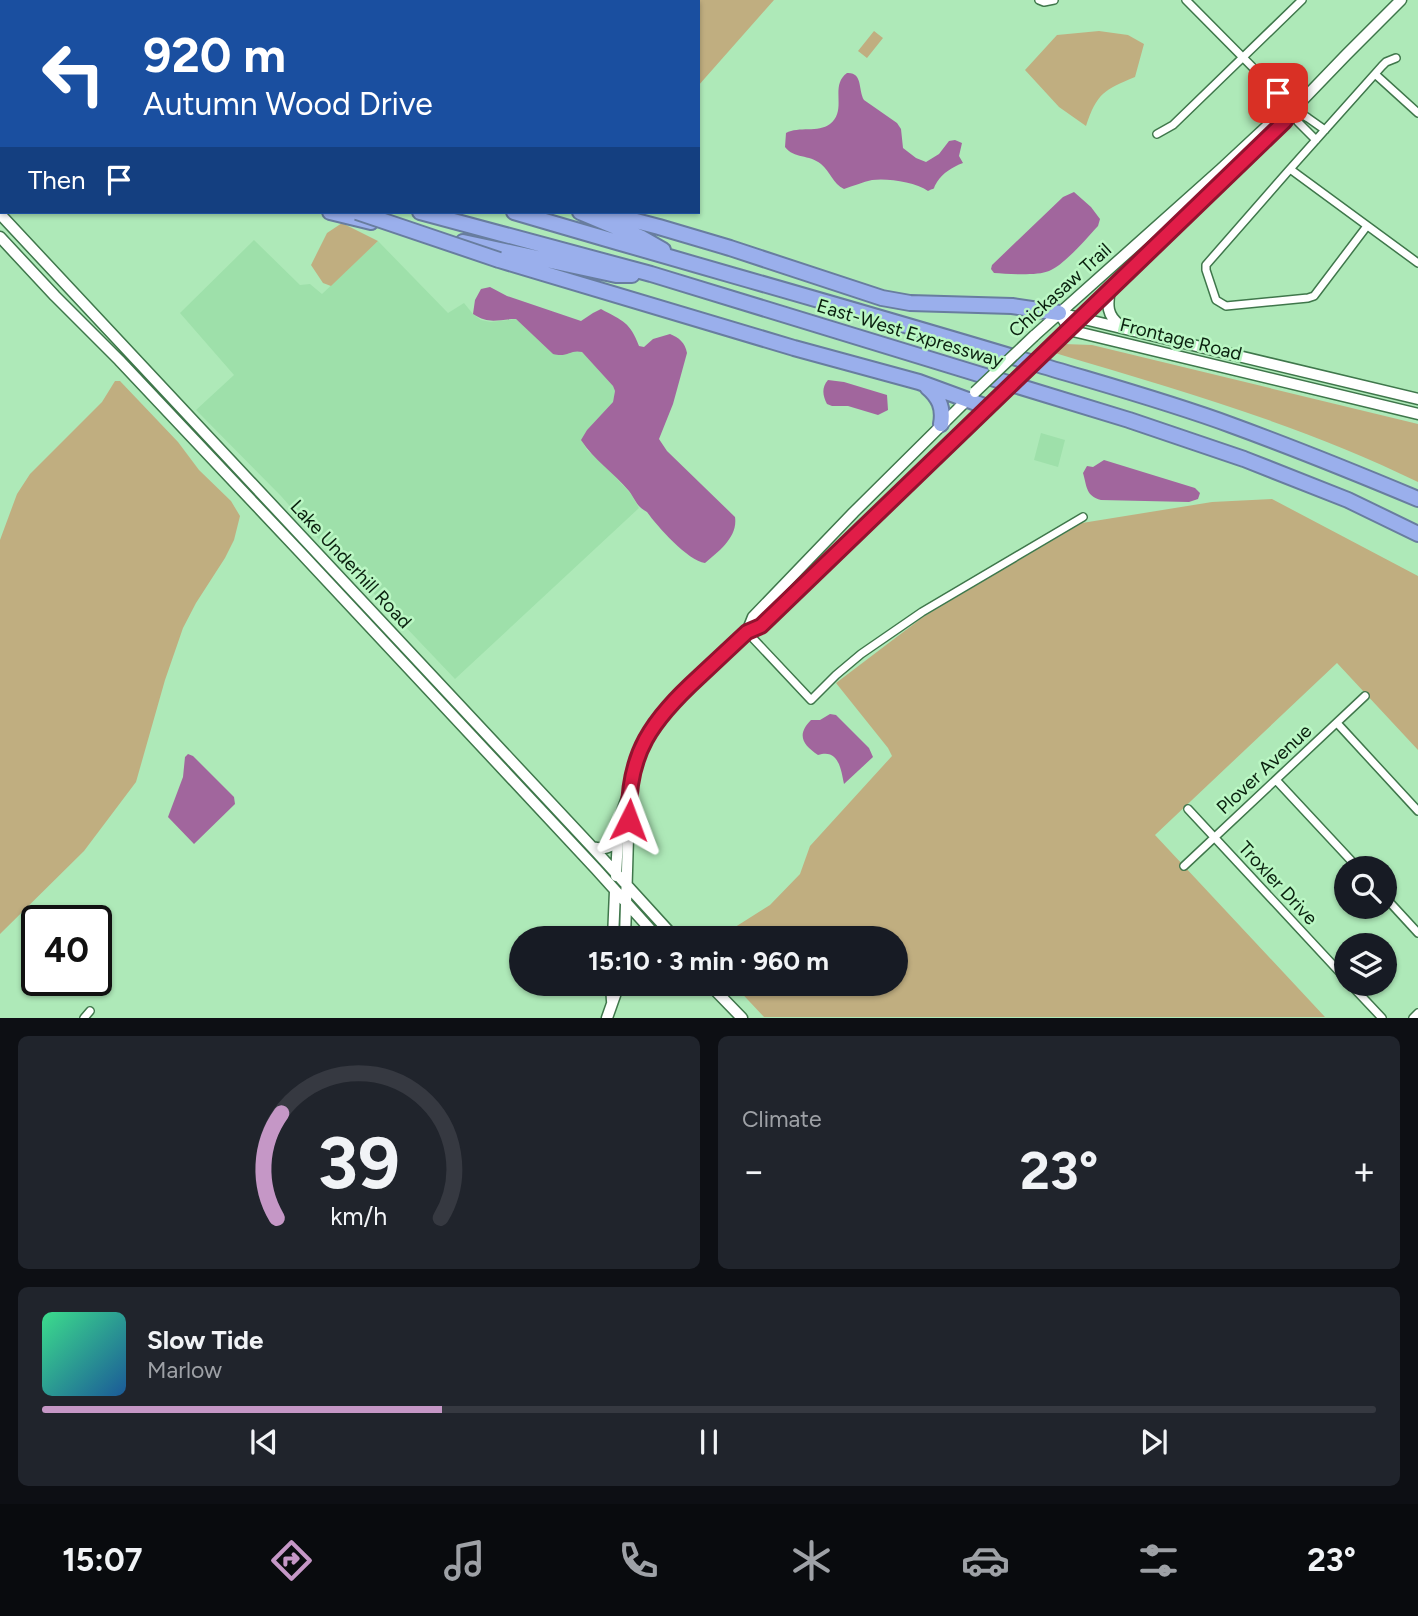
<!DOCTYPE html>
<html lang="en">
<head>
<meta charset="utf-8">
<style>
  :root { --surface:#171b24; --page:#20242c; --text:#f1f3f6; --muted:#9ea1a6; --line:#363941; --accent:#c597c6 }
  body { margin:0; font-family:Figtree,sans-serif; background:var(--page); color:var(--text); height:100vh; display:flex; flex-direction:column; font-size:26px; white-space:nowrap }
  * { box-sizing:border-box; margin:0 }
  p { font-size:23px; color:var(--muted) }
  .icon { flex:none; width:38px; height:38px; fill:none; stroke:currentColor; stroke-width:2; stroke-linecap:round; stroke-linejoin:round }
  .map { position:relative; height:1018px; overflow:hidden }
  .panel { display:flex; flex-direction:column; gap:18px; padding:18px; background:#0d0f14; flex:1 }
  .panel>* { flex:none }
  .guide { position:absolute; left:0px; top:0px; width:700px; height:214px; box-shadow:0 2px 5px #0004; background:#1a4fa0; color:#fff; overflow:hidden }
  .fabs { position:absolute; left:1334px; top:856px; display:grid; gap:14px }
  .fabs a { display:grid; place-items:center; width:63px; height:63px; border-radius:50%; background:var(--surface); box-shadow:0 2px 5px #0004; font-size:35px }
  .speed { position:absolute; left:21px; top:905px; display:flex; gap:14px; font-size:35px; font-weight:700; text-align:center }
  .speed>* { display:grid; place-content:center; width:91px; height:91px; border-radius:50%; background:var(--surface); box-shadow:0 2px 5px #0004; line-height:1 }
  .speed .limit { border:4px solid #111; border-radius:10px; background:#fff; color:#111 }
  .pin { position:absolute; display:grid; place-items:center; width:60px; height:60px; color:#fff; margin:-30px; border-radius:14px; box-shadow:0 4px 10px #0006 }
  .me { position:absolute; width:77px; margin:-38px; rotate:3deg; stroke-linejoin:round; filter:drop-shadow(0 0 5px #0008) }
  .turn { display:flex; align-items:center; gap:24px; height:147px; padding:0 28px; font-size:32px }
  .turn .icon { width:91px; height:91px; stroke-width:2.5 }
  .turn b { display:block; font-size:49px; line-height:60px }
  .then { display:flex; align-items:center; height:66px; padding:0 28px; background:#0003; gap:14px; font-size:26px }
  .big { font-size:52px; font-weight:700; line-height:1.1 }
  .panel .widget { flex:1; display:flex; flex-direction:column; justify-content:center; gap:10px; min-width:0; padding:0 24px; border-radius:10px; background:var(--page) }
  .panel .dial { align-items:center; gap:0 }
  .dial svg { height:182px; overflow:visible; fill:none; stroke:var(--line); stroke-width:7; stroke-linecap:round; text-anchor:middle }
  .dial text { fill:var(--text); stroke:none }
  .song { display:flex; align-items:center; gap:21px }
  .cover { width:84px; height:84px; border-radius:10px; background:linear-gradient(135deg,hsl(150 70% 55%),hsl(210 70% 35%)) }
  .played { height:7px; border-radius:4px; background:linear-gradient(90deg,var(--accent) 30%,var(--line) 30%) }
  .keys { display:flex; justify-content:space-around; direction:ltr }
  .heat { display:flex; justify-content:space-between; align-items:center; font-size:38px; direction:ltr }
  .panel .tiles { flex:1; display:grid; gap:18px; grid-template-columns:1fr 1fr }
  .widget:last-child { grid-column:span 2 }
  .trip { position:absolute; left:509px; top:926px; width:399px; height:70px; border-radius:35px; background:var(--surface); box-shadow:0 2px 5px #0004; font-weight:700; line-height:70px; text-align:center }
  .tabs { display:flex; height:112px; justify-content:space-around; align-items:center; background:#090b0e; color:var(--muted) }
  .tabs .icon { width:49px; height:49px }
  .tabs .selected { color:var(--accent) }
  .tabs b { font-size:32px; color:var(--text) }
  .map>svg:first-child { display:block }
</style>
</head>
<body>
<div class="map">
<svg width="1418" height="1018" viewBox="0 0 1418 1018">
  <rect width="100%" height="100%" fill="#aee9b8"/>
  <path fill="#9ee0aa" d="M254,240L300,285L310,284L322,294L378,241L448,313L464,303L473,314L481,320L491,322L516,319L553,354L571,353L575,350L582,352L613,386L615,391L613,402L587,430L582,441L587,450L606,467L631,494L639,508L455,679L361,580L338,561L281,496L196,410L234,375L180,313Z
    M1041,433L1065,440L1058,467L1034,460Z"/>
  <path fill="#c0ae80" d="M565,0H774L698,86V2H562Z
    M874,31L883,38L867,58L858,51Z
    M1099,31L1128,35L1144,44L1135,77C1104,90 1097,93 1086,126L1059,107L1025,70L1057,35Z
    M342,223L378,241L331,286L323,283L311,265L327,233Z
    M1064,344L1092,345L1418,424V482C1302,425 1178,390 1055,353Z
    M115,381H120L178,442L199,470L231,501L240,516L234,540L225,558L196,603L183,628L165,680L136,782L84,851L0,934V540L17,494L30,474L102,402Z
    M1272,499L1418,576V750L1337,663L1155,835L1325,1017H764L733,984H896V938H705L713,932L732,929L770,905L800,874L810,846L892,756L888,748L836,683L923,617L1082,523L1212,502Z"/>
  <path fill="#a1669d" d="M847,73C863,72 858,90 864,100L897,123L901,129L903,148L916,158L926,162L939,154L949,141L955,140L962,143L959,156L963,163C952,167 943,173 937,182C931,192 938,186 928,191C915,182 888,178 872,180C863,182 853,186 844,189C833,184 830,171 821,164C809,154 794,159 785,147L786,133C799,126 818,133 830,124C848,110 829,86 847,73Z
    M1074,192L1091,207L1100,219L1098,226C1086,239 1064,265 1049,271C1037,276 1008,274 994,273L991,269L992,265L1063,197Z
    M490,287L507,296L581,321L593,313L601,309C623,321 630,322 639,346L644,347L653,339L670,334C679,338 685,342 687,353L673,404L659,439L667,451L735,517C738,537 719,551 705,563C688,561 657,526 647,512C637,507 635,499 629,491C614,473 594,460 581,440L587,430L613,402L615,391L613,386L582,352C570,349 568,358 553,354L516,319C498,319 490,325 473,314L475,300L481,289Z
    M828,380L844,382L887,395L888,410L878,415L848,406H832L827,404C823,396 821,388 828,380Z
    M1104,460L1195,488L1200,493L1198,499L1189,502L1101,500C1086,496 1087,487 1083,473L1087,466L1093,467Z
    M830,714L836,715L869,748L873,757L844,784C841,770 839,748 818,755C803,745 796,735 811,720H820Z
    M188,754L193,756L234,797L235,804L194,844L168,817L183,777L185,757Z"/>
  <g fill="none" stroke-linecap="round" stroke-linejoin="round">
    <g stroke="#3f774b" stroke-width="10">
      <path id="minor" d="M1039,0L1044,2L1054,0
        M1186,0L1294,109L1308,118L1325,130
        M1375,74L1418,113
        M1294,110L1298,122L1316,140
        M1157,134L1173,125L1302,0
        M1290,169L1382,66L1386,62L1396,58
        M1367,226L1314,296L1308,298L1226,306L1216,300L1206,270V265L1290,169L1418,263
        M747,632L811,700L836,675L861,654L922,612L1083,517
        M1337,723L1418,811
        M1276,780L1358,868
        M1188,809L1346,979
        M1184,866L1365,696
        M1384,896L1418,933
        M1350,984L1382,1018
        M84,1018L90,1011
        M1413,1018L1418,1013"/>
    </g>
    <g stroke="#3f774b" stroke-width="13">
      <path id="tertiary" d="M0,214L592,847L675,938
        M0,237L55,296L119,360L300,552L596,869L658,938
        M1110,290C1107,305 1107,316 1120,325
        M1059,313L1070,330L1077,332L1418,414
        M1059,313L1418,399
        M1034,336L1221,169L1278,116L1294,110
        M1056,342L1285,122L1294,109L1346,55L1401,0
        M747,632L753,617L854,512L969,398
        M592,847C604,850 611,848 618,839
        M616,876L619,819L628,795L637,762L649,732L672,703L738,640L747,632L761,626L989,405
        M613,938L615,891
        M625,938L629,803
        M640,938H652
        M611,984L612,1001
        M709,984L742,1018
        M607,1018L619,984"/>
    </g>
    <g stroke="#3f774b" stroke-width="14">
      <path id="secondary" d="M141,2L142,0
        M165,2L167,0
        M0,139L2,137
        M0,163L2,161"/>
    </g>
    <g stroke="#687d9f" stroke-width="18">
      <path id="motorway" d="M93,0L98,2
        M125,2L132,0
        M0,5L2,6
        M0,33L2,34
        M0,45L2,46
        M0,80L2,82
        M330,212L371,222
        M420,212L651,274L1129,420L1244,459L1348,500L1418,534
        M514,212C687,263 861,311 1033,363C1099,383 1166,401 1231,425C1294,448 1356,473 1418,499
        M580,212L642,238L663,250
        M602,212L659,227L730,248L882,298L910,303L1012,306L1059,313
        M463,242L616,275H632
        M499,260L794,348L919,382L987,407
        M927,387C939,397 944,408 941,424"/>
    </g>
    <use href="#minor" stroke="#fff" stroke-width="7"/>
    <use href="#tertiary" stroke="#fff" stroke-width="10"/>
    <use href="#secondary" stroke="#e1e7f9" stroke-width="10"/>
    <use href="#motorway" stroke="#9aafec" stroke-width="14"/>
    <g stroke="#3f774b" stroke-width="13" stroke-linecap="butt">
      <path id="tertiary-bridge" d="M975,392L1034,336
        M997,398L1056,342"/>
    </g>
    <g stroke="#687d9f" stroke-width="18" stroke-linecap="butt">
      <path id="motorway-bridge" d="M357,212L499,260"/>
    </g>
    <use href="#tertiary-bridge" stroke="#fff" stroke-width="10"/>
    <use href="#motorway-bridge" stroke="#9aafec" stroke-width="14"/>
  </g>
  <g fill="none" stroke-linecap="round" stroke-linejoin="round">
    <g stroke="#92132f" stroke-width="18">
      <path id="route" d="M629,820C627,753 652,720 700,676C715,662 731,647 747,632L761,626L1284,122L1294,109L1278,93"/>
    </g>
    <use href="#route" stroke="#e11d48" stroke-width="12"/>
  </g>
  <g text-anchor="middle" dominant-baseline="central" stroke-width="5" stroke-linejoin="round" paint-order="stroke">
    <g font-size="19" fill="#0a210f" stroke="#bbf7c4">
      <text transform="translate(1060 290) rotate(-42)">Chickasaw Trail</text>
      <text transform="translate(910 333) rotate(17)">East-West Expressway</text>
      <text transform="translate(1181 339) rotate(14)">Frontage Road</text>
      <text transform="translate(351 564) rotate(47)">Lake Underhill Road</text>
      <text transform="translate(1264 769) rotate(-43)">Plover Avenue</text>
      <text transform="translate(1278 883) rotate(47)">Troxler Drive</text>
    </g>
  </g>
</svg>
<div class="fabs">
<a><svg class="icon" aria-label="search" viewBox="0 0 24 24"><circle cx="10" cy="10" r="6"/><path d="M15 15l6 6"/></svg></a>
<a><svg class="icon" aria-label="layers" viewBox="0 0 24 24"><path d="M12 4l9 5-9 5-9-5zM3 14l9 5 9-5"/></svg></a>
</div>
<div class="speed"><div class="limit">40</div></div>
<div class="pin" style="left:1278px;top:93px;background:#d93025"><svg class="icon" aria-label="arrive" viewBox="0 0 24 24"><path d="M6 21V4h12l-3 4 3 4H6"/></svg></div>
<svg class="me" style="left:629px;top:820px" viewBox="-20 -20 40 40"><path d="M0-17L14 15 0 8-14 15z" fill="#e11d48" stroke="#fff" stroke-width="4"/></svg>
<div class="trip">15:10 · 3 min · 960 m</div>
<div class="guide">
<div class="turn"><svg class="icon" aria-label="left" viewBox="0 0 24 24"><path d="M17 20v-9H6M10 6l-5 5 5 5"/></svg><div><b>920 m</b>Autumn Wood Drive</div></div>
<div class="then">Then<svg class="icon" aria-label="arrive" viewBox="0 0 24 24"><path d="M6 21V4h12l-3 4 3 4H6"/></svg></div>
</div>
</div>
<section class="panel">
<div class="tiles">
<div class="widget dial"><svg viewBox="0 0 100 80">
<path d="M14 69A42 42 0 1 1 86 69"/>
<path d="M14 69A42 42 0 0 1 16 23" stroke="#c597c6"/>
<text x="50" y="56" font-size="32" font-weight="700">39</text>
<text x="50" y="72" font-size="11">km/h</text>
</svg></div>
<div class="widget"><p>Climate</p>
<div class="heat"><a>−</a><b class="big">23°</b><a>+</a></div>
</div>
<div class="widget">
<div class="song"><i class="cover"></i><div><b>Slow Tide</b><p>Marlow</p></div></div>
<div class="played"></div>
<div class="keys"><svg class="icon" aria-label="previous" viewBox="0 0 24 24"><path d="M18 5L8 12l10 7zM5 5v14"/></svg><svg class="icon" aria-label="pause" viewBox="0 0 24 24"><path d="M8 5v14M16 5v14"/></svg><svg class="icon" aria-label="next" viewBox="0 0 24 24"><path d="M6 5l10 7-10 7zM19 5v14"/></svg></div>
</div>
</div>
</section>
<nav class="tabs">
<b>15:07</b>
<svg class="icon selected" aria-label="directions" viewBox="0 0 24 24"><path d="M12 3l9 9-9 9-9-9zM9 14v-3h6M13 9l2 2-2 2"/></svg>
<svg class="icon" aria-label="music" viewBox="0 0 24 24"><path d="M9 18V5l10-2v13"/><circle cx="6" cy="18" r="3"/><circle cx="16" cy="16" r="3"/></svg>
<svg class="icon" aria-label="phone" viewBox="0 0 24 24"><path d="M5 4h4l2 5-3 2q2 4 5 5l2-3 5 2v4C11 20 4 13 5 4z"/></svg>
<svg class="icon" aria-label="climate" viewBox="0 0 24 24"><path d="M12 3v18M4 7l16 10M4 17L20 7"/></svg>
<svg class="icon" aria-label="car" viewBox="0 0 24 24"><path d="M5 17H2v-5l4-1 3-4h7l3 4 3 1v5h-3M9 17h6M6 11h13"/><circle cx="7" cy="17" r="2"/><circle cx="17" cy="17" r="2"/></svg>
<svg class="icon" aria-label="filters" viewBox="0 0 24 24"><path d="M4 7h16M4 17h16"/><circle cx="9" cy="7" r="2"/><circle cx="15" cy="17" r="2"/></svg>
<b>23°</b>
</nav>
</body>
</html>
